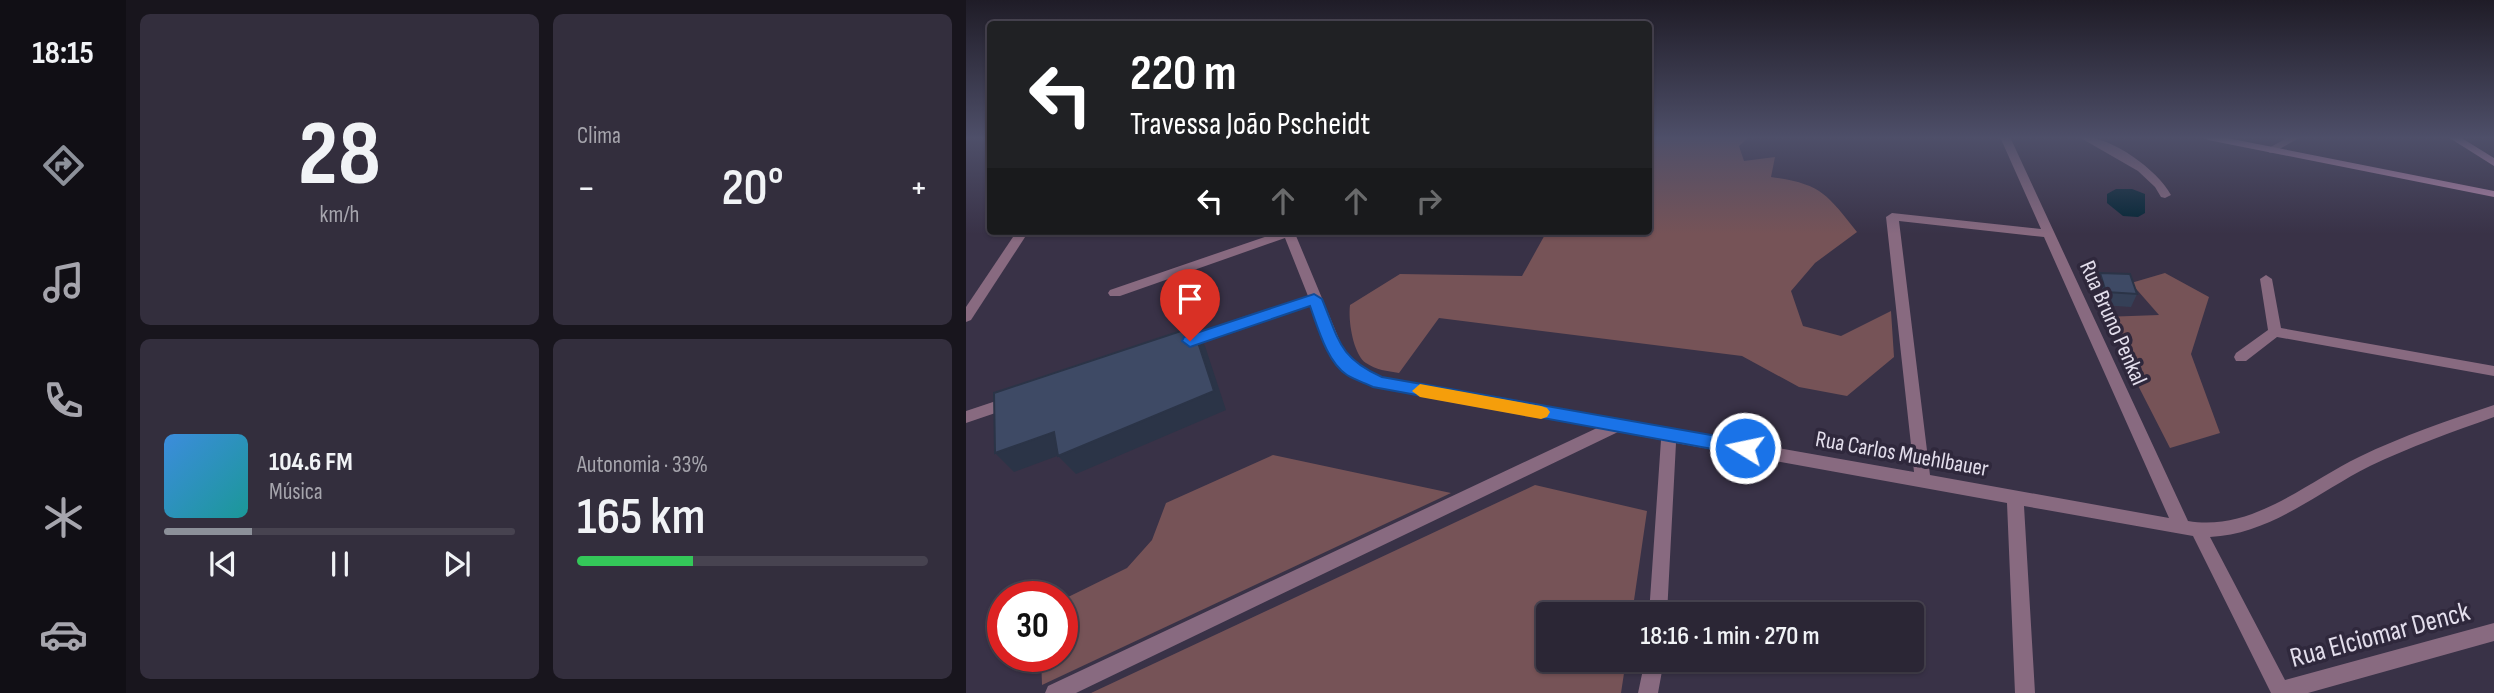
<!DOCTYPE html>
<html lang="pt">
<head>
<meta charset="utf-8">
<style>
  :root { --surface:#2b2635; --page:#332e3d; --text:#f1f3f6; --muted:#a6a5ad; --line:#474350; --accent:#8c9099 }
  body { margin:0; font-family:"Sofia Sans Condensed",sans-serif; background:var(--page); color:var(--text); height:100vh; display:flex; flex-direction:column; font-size:26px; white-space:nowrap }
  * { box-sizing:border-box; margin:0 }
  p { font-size:23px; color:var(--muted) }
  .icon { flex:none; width:38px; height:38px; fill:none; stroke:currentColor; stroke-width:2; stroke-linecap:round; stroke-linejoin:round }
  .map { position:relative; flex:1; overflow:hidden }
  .panel { display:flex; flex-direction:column; gap:14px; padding:14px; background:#18151d; width:840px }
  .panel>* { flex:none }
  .banner { position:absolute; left:21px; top:21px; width:665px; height:214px; border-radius:7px; box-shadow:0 2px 5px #0004,0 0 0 2px var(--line); background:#202124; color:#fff; overflow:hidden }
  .speed { position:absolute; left:21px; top:581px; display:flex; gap:14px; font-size:35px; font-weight:700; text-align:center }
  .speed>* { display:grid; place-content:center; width:91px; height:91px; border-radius:50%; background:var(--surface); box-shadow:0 2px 5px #0004,0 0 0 2px var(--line); line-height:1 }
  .speed .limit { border:10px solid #d22; background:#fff; color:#111 }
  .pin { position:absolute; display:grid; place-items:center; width:60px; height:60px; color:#fff; margin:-72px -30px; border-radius:50% 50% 50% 0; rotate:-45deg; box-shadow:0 0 7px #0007 }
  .pin .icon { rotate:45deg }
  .me { position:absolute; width:77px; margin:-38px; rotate:280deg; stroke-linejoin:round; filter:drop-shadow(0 0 5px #0008) }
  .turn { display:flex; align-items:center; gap:24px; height:147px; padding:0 28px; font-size:32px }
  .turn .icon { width:91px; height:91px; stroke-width:2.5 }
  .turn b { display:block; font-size:49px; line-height:60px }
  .lanes { display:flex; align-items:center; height:66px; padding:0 28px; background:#0003; justify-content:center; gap:35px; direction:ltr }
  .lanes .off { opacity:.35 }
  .big { font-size:52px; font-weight:600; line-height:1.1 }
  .panel .card { flex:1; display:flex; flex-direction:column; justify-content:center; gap:10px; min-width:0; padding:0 24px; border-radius:10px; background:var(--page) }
  .panel .dial { align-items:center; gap:0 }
  .dial b { font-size:91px; line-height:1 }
  .song { display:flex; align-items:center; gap:21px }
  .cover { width:84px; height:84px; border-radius:10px; background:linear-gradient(135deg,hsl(210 70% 55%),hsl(180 70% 35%)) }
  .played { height:7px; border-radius:4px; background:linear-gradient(90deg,var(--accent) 25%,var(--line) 25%) }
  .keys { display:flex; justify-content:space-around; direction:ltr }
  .heat { display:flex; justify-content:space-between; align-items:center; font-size:38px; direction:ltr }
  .charge { height:10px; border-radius:5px; background:linear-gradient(90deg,#34c759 33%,var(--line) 0) }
  .panel .tiles { flex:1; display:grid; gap:14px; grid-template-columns:repeat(2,1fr) }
  .trip { position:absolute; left:570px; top:602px; width:388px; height:70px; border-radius:7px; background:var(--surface); box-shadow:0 2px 5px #0004,0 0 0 2px var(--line); font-weight:600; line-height:70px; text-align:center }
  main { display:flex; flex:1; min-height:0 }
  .menu { display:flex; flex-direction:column; width:126px; justify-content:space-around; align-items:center; background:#110f15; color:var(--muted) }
  .menu .icon { width:49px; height:49px }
  .menu .active { color:var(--accent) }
  .menu b { font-size:32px; color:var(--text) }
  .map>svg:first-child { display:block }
</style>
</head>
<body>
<main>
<nav class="menu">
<b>18:15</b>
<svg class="icon active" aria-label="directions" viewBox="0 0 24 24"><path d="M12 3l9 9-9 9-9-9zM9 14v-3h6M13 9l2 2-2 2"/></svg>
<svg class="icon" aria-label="music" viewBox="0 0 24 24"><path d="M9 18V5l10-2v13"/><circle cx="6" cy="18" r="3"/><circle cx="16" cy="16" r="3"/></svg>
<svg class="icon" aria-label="phone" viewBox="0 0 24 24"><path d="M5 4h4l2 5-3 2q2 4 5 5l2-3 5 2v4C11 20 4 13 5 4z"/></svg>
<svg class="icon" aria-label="climate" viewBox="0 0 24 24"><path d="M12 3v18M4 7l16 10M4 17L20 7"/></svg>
<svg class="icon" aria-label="car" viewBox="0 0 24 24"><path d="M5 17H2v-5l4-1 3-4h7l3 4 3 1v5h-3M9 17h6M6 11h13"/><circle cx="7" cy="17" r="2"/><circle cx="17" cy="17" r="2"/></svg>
</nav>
<section class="panel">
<div class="tiles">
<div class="card dial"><b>28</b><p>km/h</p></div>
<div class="card"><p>Clima</p>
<div class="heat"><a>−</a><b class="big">20°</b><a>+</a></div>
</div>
<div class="card">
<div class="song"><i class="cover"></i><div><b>104.6 FM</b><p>Música</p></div></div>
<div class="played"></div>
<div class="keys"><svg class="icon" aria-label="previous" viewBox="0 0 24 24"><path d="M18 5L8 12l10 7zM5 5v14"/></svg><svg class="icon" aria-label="pause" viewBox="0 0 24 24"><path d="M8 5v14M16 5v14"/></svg><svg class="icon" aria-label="next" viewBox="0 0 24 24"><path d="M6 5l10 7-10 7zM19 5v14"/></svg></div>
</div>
<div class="card"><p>Autonomia · 33%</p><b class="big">165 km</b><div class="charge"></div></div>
</div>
</section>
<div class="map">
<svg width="1528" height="693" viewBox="0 0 1528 693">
  <rect width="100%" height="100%" fill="#393247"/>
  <path fill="#765357" d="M683,137H783L773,146L778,161L809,157L805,177C855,184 860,193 891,232L849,263L825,291L837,326L875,336L925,311L928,357L881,396L833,387L776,356L473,318L433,373C421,371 410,370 400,363C387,354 382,320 384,305L434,274L556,276L581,231H682Z
    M1199,273L1243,297L1225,354L1254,433L1204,448L1137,317L1193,315L1165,283Z
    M307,455L485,493L76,685L75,656H96V600L161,568L186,540L200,503Z
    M569,485L681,511L666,614H583V660H660L655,693H125Z"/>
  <path fill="#022534" d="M1150,189H1166L1179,194V213L1172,217L1157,216L1141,203V194Z"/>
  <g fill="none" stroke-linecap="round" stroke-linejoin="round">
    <path fill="#886a80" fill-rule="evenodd" d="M1034,137H1044L1222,521C1286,532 1339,483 1393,457C1436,436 1483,420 1528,405V417C1486,432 1444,447 1404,466C1352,492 1305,534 1244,537L1319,680L1528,623V641L1342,693H1305L1227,536L1058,506L1069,693H1049L1041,503L710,443L701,614H683L695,440L652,432L110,693H79L82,686L631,428L408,387L382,375L367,357L346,305L222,347H212L210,343L212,339L342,296L319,238L154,296H144L142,293L144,290L316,231H328L378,351L392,367L416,378L948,472L920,217L926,213L1075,229ZM933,221L1078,237L1203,518L964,475Z
      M1113,137C1142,134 1191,169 1205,195L1199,198L1195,197L1189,187L1172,171Z
      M1323,137H1335L1308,152L1304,153L1299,150Z
      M1300,275L1306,279L1315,328L1528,366V376L1311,337L1280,361H1270L1268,357L1270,353L1302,330L1294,279Z
      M45,396L50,398L52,402L50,406L0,423V411Z
      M679,660H698L692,693H672Z"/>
    <path fill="#886a80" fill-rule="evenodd" d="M51,231H63L5,320L0,322V307Z"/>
    <path fill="#b586a9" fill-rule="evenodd" d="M1237,137H1256L1528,191V197L1242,140Z
      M1482,137H1494L1528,158V166Z"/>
  </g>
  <path fill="#354057" d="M1134,273L1171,294L1165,307L1135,305L1129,285Z"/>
  <path fill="#2b3447" d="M227,327L239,346L260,410L110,474L92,456L102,452L48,472L29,453L88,432Z"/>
  <path fill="#3e4a65" stroke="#2b3447" stroke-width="2" d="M1134,273L1164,274L1171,294L1140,292Z
    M227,327L248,391L92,456L88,432L29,453L28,393Z"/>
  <linearGradient id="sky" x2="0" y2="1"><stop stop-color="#1f1c27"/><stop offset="0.59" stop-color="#4e4f69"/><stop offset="1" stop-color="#4e4f69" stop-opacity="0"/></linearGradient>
  <rect width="1528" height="234" fill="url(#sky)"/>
  <path fill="#1a73e8" stroke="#114b97" stroke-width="2" d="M348,294L356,299C373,340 373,358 416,377L779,441L785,443L788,448L785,453L779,455L407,387C399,383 389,380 381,375C361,362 352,328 344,306L224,347L216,341L218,337Z"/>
  <path fill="#f59e0b" d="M454,384L575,406L581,408L584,412L581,417L575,419L454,397L446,391Z"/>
  <g text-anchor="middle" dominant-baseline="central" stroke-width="7" stroke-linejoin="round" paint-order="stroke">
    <g font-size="23" fill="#e3deec" stroke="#2f283c">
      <text transform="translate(1147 323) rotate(66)">Rua Bruno Penkal</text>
      <text transform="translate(936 454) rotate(10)">Rua Carlos Muehlbauer</text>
    </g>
    <g font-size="28" fill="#e3deec" stroke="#2f283c">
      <text transform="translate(1414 635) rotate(-15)">Rua Elciomar Denck</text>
    </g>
  </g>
</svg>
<div class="speed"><div class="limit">30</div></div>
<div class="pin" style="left:224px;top:341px;background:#d93025"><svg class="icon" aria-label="arrive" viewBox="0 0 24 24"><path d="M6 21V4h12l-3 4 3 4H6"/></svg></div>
<svg class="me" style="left:779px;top:448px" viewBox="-20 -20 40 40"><circle r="17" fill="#1a73e8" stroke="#fff" stroke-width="3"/><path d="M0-11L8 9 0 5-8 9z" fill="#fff"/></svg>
<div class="trip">18:16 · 1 min · 270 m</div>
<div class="banner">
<div class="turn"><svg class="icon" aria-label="left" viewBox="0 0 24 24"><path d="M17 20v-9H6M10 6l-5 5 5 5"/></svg><div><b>220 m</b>Travessa João Pscheidt</div></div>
<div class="lanes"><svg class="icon" aria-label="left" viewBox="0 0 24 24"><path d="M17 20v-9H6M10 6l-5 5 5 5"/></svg><svg class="icon off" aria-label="ahead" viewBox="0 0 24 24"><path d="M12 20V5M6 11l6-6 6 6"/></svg><svg class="icon off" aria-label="ahead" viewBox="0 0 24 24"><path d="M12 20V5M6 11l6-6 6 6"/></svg><svg class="icon off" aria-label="right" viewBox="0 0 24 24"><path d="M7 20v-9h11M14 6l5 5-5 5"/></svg></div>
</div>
</div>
</main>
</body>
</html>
